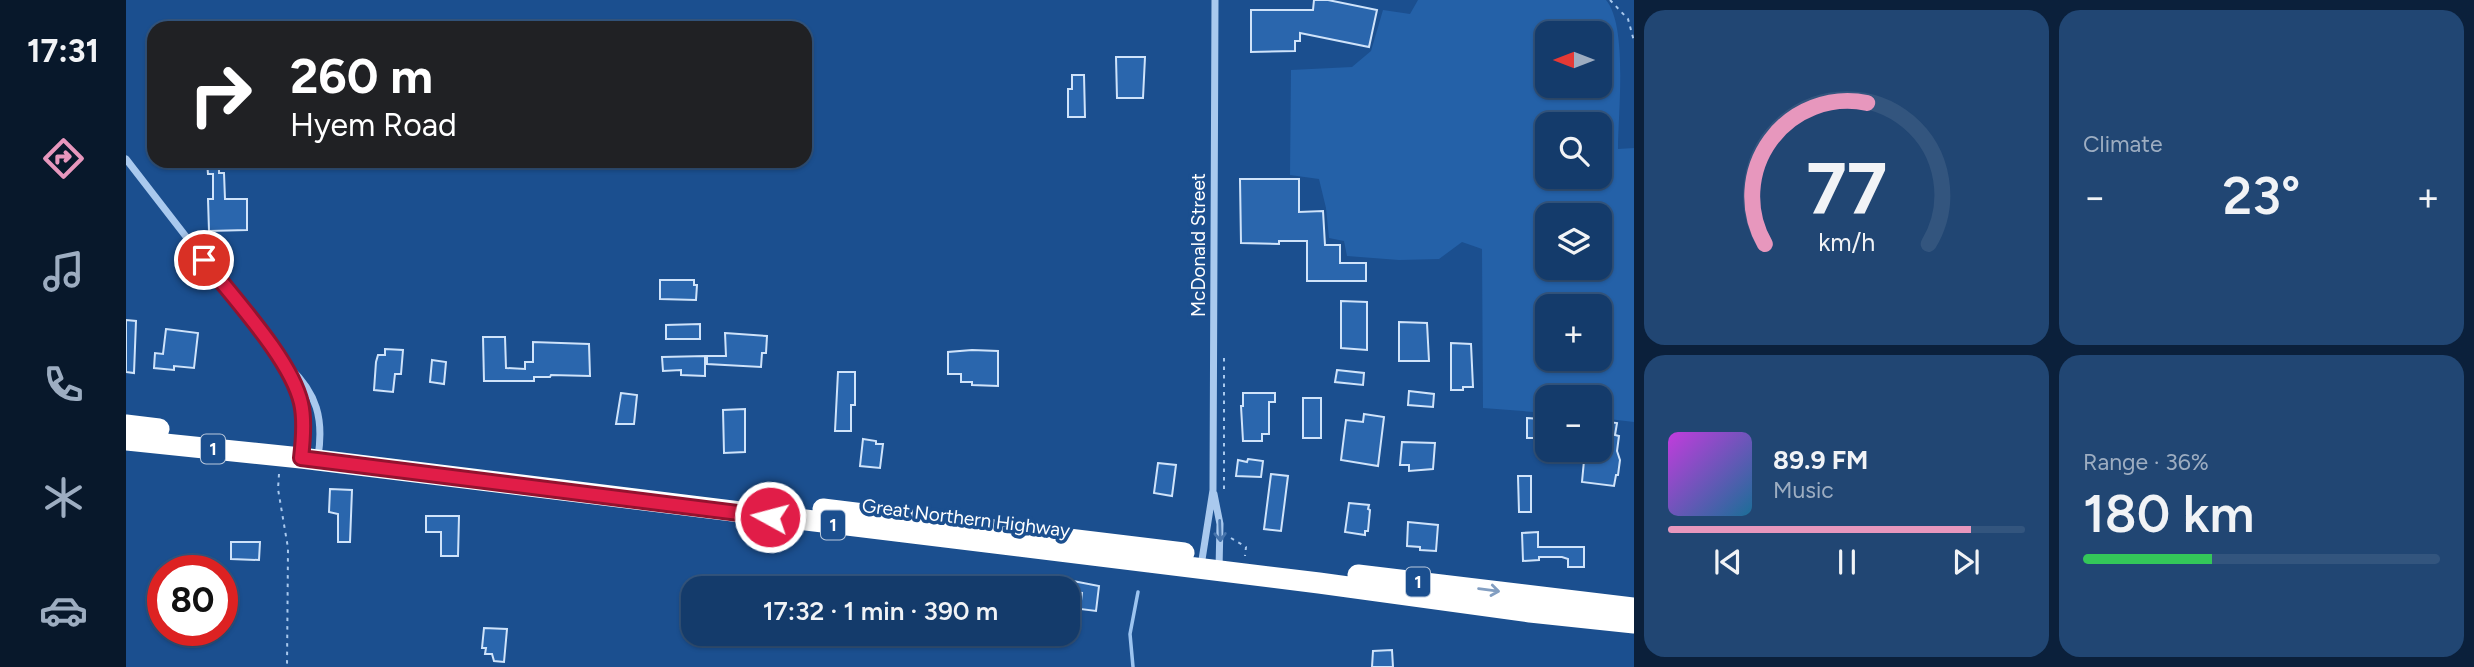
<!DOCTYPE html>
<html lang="en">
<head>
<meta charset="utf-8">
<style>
  :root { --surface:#143b6b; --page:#214673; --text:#f1f3f6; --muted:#9dadc1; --line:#33557e; --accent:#e797bd }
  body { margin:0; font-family:Figtree,sans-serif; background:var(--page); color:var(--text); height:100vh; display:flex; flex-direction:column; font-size:26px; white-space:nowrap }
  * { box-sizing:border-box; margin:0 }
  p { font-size:23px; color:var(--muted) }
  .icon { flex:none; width:38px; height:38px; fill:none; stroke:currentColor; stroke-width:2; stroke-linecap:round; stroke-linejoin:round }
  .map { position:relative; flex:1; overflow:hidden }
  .drawer { display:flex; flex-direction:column; gap:10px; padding:10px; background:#0b203b; width:840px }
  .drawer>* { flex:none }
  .hud { position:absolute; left:21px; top:21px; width:665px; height:147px; border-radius:21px; box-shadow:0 2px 5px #0004,0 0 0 2px var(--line); background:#202124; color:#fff; overflow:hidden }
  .needle { width:46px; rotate:270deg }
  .buttons { position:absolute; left:1409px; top:21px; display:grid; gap:14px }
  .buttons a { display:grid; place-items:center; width:77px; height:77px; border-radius:14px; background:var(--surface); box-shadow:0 2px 5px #0004,0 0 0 2px var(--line); font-size:35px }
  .speed { position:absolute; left:21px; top:555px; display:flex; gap:14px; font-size:35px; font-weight:700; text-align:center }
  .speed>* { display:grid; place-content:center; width:91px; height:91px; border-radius:50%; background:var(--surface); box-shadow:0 2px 5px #0004,0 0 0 2px var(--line); line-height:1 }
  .speed .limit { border:10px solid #d22; background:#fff; color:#111 }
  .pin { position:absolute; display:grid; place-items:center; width:60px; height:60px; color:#fff; margin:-30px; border:4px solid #fff; border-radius:50%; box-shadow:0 2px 7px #0007 }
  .me { position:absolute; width:77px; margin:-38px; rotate:277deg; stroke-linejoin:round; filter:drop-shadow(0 0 5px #0008) }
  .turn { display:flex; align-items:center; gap:24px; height:147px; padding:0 28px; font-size:32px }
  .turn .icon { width:91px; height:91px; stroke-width:2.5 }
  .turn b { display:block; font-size:49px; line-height:60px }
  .big { font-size:52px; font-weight:600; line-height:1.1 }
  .drawer .card { flex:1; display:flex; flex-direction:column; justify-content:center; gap:10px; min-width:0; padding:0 24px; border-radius:21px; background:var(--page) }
  .drawer .dial { align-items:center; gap:0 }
  .dial svg { height:182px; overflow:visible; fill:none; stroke:var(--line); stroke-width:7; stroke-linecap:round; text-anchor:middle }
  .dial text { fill:var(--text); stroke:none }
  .song { display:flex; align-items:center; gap:21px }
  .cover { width:84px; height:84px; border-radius:10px; background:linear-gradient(135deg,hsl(290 70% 55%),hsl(200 70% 35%)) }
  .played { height:7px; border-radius:4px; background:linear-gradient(90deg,var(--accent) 85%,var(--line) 85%) }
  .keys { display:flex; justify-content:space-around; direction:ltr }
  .heat { display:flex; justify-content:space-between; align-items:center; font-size:38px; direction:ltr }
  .charge { height:10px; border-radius:5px; background:linear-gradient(90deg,#34c759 36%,var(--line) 0) }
  .drawer .tiles { flex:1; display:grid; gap:10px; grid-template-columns:repeat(2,1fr) }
  .trip { position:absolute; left:555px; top:576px; width:399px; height:70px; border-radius:21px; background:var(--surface); box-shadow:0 2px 5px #0004,0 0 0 2px var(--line); font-weight:600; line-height:70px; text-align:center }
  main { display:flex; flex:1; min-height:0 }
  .menu { display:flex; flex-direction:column; width:126px; justify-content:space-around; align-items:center; background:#08182b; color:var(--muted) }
  .menu .icon { width:49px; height:49px }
  .menu .selected { color:var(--accent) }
  .menu b { font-size:32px; color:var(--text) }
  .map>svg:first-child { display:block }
</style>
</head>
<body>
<main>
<nav class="menu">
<b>17:31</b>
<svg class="icon selected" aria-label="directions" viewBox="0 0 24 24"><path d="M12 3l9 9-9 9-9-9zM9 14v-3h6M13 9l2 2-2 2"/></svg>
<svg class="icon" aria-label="music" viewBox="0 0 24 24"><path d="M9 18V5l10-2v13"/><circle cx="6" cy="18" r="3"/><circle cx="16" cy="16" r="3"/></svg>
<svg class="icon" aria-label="phone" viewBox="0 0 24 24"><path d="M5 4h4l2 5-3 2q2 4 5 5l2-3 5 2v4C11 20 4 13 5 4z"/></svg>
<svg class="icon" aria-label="climate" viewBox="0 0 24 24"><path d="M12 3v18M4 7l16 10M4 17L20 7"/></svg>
<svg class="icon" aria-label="car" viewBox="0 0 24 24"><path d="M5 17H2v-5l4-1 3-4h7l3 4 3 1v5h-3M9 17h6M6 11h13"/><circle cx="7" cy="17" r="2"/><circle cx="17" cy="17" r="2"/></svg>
</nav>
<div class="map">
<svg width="1508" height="667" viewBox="0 0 1508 667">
  <rect width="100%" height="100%" fill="#1b4f8f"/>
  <path fill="#2461a8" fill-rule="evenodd" d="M1292,0H1480C1502,26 1492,114 1492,149L1508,148V422L1474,418V397H1421V413L1357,408L1356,249L1336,242L1313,259L1273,260L1221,256L1218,241L1203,238L1200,208L1193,179L1164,175L1165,70L1226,67L1245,51L1257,10L1284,14ZM1421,33H1474V86H1421ZM1421,124H1474V177H1421ZM1421,215H1474V268H1421ZM1421,306H1474V359H1421Z"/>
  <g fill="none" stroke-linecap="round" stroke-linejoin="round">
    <path stroke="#9cc4f0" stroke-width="3.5" d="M1007,667L1004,634L1012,592"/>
  </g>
  <path fill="#2a66ad" stroke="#cfe3fa" stroke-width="2" d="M1188,0H1202L1251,10L1243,47L1174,33V41H1169V51L1125,52V10H1187Z
    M990,57H1019L1017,98H991Z
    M946,75H958L959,117H942V89H946Z
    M81,161H93V173H98L99,199H121V230L83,231L82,199H87V174H82Z
    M1114,179H1173V212L1197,211L1199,245H1214V263H1240V281H1181V241H1153V244L1115,243Z
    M534,280H568V285H571L570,300L534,299Z
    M1215,301L1241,302V350L1215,348Z
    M0,320L10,321L8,373L0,372Z
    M1273,322L1301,323L1303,361H1273Z
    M574,324V339H540V325Z
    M40,329L72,333L68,368L48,366V370L28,368L29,353L37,354Z
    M599,333L641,336L640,353H636L635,367L581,364V356H600Z
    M357,337H379L380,368L399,369V362H407V342L463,344L464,376L425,375L424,377H408V381H358Z
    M1325,343L1345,344L1347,387H1337V390H1325Z
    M259,349L277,350L275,374H269L267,392L248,390L250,362L252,355H259Z
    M846,350L872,351V386L846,385V382H835V374H822V352Z
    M579,356V376L555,375V370L537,371L536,357Z
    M306,360L320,362L318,384L304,382Z
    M1211,370L1238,373L1237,385L1209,382Z
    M712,372H729V405H725V431H709Z
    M1283,391L1308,394L1307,407L1282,405Z
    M495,393L511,395L508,424H490Z
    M1117,393H1149V402H1143V434H1136V441H1117L1115,406H1117Z
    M1177,398H1195V438H1177Z
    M619,409V452L598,453L597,410Z
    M1238,414L1258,417L1252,466L1215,460L1220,420L1237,422Z
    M1401,418L1415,419V438H1401Z
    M1474,421L1491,423L1489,435L1493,436L1491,451L1494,460L1492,475H1490L1488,486L1456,482L1459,450H1474Z
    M737,439L750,441V444H757L754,468L734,466Z
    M1276,442L1309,443L1307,469L1283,471V465H1274Z
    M1122,459L1137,461L1135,477L1110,476L1112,460L1121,462Z
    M1032,463L1050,465L1046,496L1028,493Z
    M1145,474L1162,476L1155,531L1138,529Z
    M1392,476H1405V512H1393Z
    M204,489L226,490L224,542H212V514L203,512Z
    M1223,503L1243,505L1242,509L1244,510L1242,531H1239V535L1219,532Z
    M300,516H333L332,556H315V532H300Z
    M1282,522L1312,525L1310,551L1294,550V547L1281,546Z
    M1412,532V547H1458V567H1442V559L1436,557H1413V560L1397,561L1396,533Z
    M105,542H134L133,560L105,559Z
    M947,581L973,586L970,611L954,609L956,593L946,592Z
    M358,628L381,629L378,662L368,661L366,654H359L360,648H356Z
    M1266,650L1267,667H1246L1247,651Z"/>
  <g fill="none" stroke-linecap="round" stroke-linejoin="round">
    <path stroke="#a9c9ee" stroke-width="2" stroke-dasharray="3.5 5" stroke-linecap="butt" d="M1484,0L1502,19L1508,41
      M1098,358V492
      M153,474L152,489L162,548L161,667
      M1105,538L1120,547L1119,556"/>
    <path stroke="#a9c9ee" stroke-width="7" d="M0,159L157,362C176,398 179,416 175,457
      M163,367C191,393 198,419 192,457
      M1088,494L1094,524L1093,569
      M1075,566L1087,490L1089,0"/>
    <path stroke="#fff" stroke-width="21" d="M0,425L33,429
      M0,440L175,458L1193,583L1404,612L1508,623
      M697,509L1058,553
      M1232,575L1508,608"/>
  </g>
  <defs><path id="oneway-shaft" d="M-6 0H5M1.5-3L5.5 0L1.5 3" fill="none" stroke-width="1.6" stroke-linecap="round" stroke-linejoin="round" transform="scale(1.75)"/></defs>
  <use stroke="#4674ac" href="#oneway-shaft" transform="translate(1094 531) rotate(88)"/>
  <use stroke="#829ec1" href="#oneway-shaft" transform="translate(1363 590) rotate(7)"/>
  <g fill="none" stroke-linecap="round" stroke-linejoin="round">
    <g stroke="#92132f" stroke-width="18">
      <path id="route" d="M78,260C107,298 165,359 175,403C179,420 177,441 175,458L644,517"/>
    </g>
    <use href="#route" stroke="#e11d48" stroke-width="12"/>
  </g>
  <g text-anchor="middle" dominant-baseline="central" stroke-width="7" stroke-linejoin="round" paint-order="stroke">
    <g fill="#1b4f8f" stroke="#bbcadd" stroke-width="2">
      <rect x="75" y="434.5" width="24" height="29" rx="5"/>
      <rect x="695" y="510.5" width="24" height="29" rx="5"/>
      <rect x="1280" y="567.5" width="24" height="29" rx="5"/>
    </g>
    <g font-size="18" font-weight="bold" fill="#fff">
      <text x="87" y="449">1</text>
      <text x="707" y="525">1</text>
      <text x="1292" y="582">1</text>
    </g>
    <g font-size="19" fill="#fff" stroke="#1b4f8f">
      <text transform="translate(1072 245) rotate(-90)">McDonald Street</text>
      <text transform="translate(840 518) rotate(7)">Great Northern Highway</text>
    </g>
  </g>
</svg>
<div class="buttons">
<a><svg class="needle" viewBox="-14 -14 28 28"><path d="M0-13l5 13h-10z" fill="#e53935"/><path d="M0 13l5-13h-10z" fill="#9dadc1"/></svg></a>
<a><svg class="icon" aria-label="search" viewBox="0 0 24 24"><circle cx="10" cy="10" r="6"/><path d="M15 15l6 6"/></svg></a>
<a><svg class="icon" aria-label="layers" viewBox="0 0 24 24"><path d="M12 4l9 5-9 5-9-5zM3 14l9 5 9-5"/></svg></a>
<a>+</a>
<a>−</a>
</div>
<div class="speed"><div class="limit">80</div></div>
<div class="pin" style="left:78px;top:260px;background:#d93025"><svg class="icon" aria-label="arrive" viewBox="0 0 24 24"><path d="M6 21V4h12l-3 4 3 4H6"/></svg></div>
<svg class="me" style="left:644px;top:517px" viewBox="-20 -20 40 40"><circle r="17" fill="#e11d48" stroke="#fff" stroke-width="3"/><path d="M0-11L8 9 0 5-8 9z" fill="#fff"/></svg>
<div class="trip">17:32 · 1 min · 390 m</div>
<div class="hud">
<div class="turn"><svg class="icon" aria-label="right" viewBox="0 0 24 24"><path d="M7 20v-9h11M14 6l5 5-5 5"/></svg><div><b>260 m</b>Hyem Road</div></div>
</div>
</div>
<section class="drawer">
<div class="tiles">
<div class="card dial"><svg viewBox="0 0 100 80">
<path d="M14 69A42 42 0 1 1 86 69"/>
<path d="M14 69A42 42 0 0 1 59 7" stroke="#e797bd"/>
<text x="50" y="56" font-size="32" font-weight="700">77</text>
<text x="50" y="72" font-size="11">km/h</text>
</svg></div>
<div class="card"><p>Climate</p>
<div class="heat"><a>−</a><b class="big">23°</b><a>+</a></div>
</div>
<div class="card">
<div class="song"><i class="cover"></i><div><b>89.9 FM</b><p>Music</p></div></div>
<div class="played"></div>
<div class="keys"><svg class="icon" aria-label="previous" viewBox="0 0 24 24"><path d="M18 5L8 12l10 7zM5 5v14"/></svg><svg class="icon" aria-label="pause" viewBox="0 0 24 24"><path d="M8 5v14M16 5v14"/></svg><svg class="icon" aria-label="next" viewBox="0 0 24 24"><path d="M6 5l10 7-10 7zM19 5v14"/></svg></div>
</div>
<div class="card"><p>Range · 36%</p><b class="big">180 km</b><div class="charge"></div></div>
</div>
</section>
</main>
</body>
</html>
